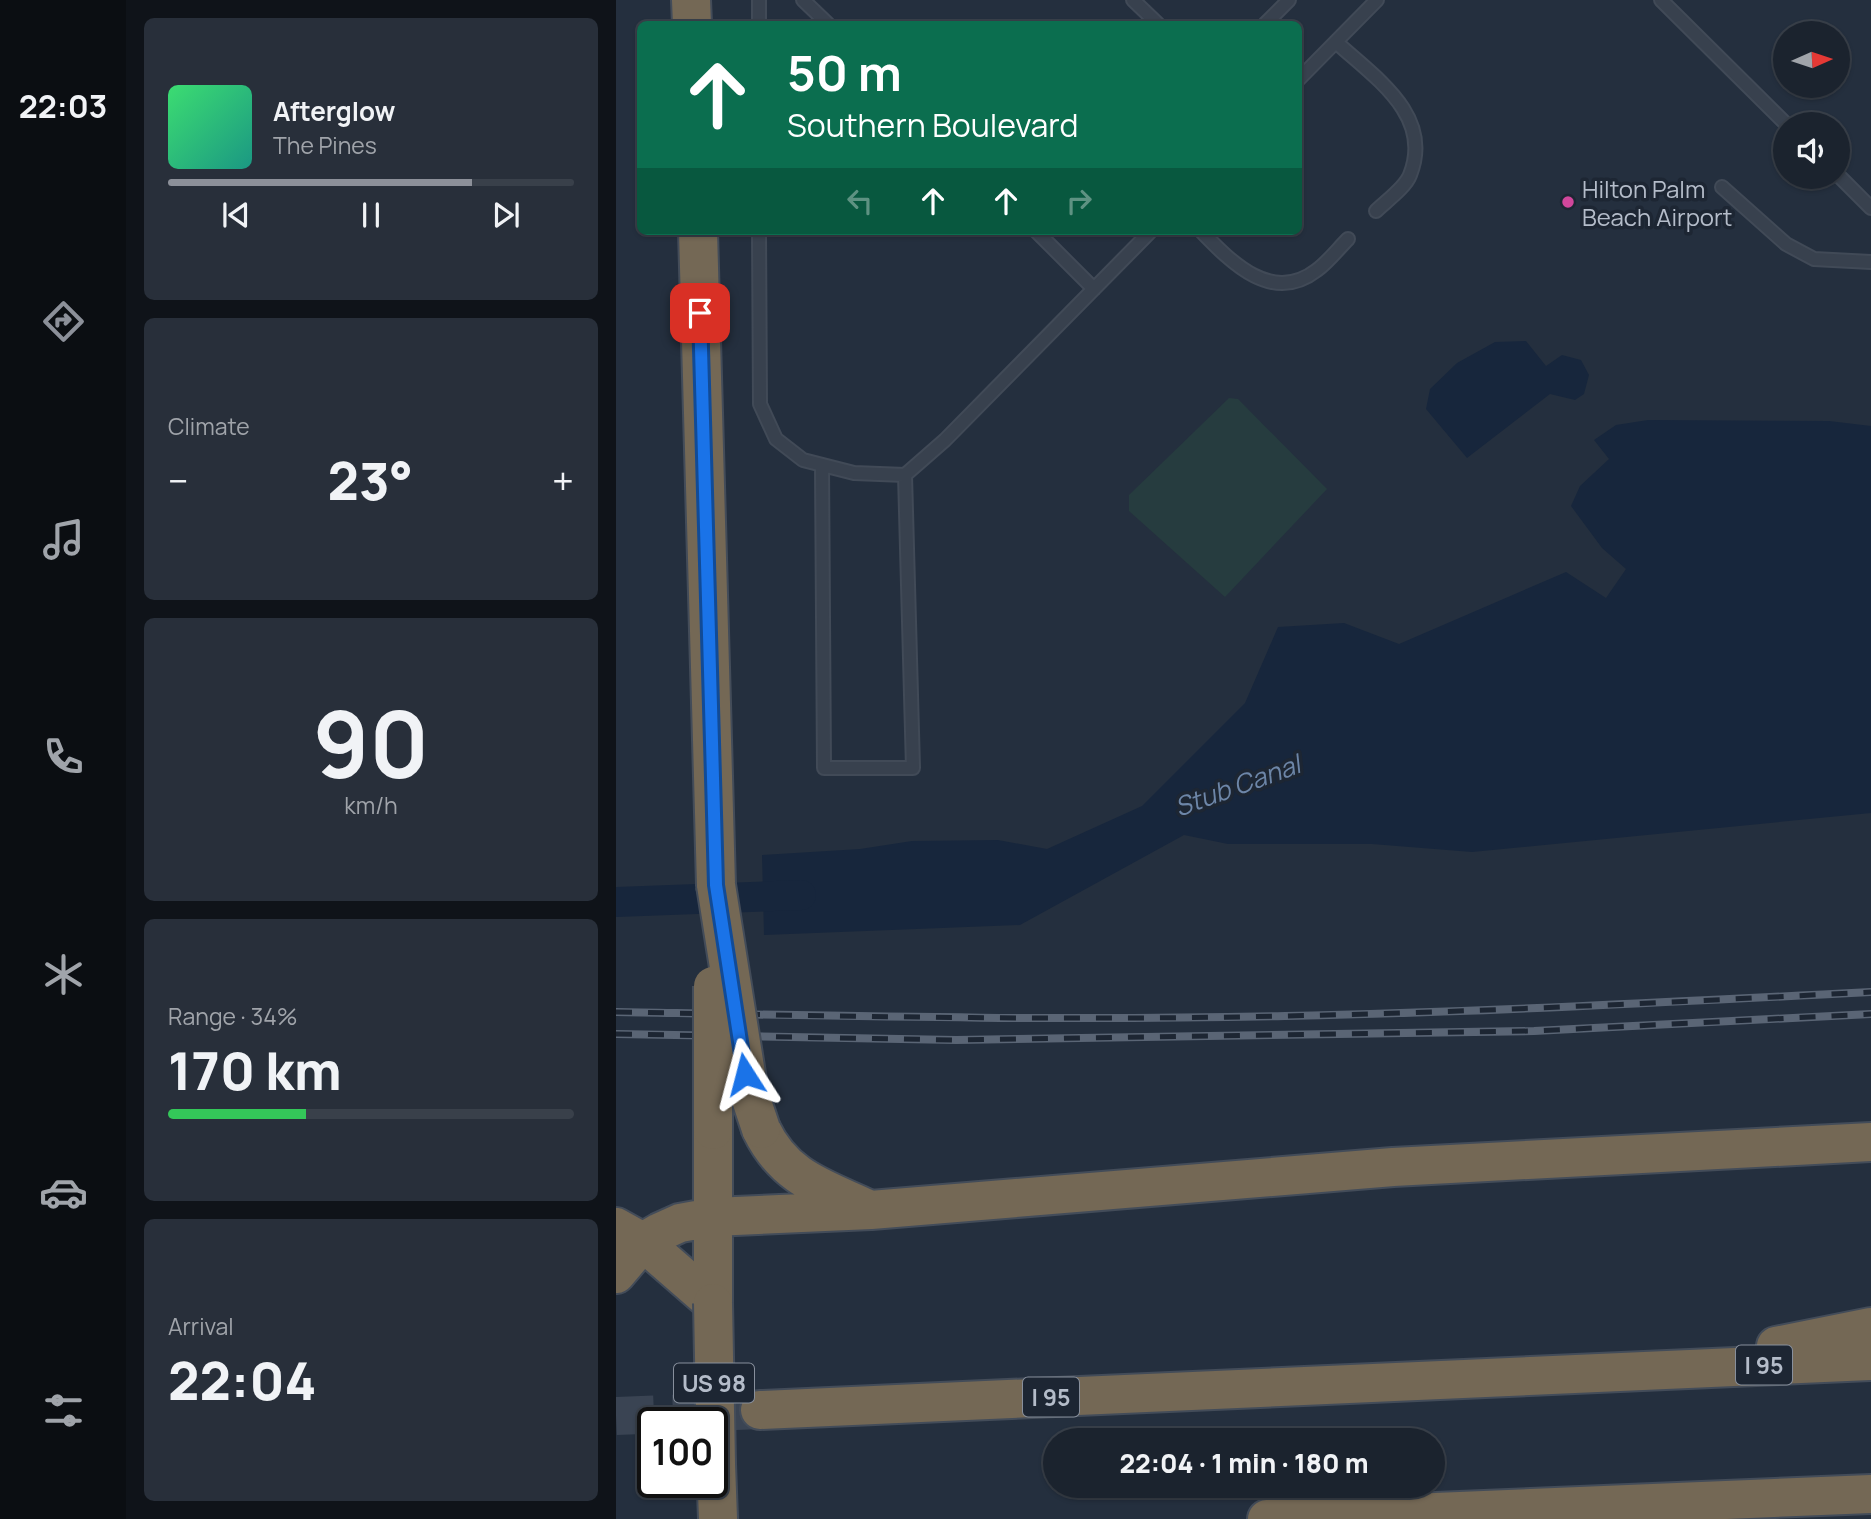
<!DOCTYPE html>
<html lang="en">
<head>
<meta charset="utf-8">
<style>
  :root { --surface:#1b232e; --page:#282f3a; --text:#f1f3f6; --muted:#a0a4aa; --line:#39404a; --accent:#8c9099 }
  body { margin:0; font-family:Manrope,sans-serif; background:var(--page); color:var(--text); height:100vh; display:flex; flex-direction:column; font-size:26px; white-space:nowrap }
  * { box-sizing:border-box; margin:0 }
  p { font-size:23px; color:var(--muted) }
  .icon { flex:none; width:38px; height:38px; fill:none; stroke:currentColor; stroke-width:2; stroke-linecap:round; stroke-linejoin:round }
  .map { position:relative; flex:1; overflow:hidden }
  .drawer { display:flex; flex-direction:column; gap:18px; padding:18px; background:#0f1319; width:490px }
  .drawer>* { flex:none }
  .guide { position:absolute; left:21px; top:21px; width:665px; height:214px; border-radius:10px; box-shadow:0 2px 5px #0004,0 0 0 2px var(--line); background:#0b6e4f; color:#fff; overflow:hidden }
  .needle { width:46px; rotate:87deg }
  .fabs { position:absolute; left:1157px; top:21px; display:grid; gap:14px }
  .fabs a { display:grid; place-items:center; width:77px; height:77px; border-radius:50%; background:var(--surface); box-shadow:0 2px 5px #0004,0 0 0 2px var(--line); font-size:35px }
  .speed { position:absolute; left:21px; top:1407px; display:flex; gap:14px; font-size:35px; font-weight:700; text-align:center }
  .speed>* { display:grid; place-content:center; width:91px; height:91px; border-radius:50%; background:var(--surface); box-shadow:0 2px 5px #0004,0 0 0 2px var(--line); line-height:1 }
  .speed .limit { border:4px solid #111; border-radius:10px; background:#fff; color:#111 }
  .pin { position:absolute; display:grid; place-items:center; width:60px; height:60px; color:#fff; margin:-30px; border-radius:14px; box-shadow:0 4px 10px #0006 }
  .me { position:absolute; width:77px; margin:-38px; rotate:351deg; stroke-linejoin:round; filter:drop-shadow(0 0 5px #0008) }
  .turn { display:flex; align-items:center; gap:24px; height:147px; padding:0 35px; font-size:32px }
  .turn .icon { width:91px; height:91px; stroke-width:2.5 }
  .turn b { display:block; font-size:49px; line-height:60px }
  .lanes { display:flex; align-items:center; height:66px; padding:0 35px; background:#0003; justify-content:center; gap:35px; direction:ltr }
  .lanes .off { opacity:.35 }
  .big { font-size:52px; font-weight:800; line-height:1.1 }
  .drawer .widget { flex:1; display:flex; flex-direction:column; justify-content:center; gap:10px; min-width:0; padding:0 24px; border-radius:10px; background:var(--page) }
  .drawer .dial { align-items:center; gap:0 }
  .dial b { font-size:91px; line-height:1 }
  .song { display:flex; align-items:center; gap:21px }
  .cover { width:84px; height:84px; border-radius:10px; background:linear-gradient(135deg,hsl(140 70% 55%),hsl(170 70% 35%)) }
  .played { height:7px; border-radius:4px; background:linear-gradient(90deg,var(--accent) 75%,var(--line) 75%) }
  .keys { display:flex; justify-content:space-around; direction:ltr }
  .heat { display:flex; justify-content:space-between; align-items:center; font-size:38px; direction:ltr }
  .charge { height:10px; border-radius:5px; background:linear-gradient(90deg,#34c759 34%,var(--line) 0) }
  .trip { position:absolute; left:427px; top:1428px; width:402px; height:70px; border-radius:35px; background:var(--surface); box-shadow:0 2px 5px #0004,0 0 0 2px var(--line); font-weight:800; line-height:70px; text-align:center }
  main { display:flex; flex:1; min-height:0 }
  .tabs { display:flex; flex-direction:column; width:126px; justify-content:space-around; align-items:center; background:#0b0e12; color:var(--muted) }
  .tabs .icon { width:49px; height:49px }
  .tabs .selected { color:var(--accent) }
  .tabs b { font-size:32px; color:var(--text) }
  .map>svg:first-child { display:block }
</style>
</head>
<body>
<main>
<nav class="tabs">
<b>22:03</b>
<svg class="icon selected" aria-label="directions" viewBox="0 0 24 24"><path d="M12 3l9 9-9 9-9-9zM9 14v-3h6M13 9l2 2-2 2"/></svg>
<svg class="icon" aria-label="music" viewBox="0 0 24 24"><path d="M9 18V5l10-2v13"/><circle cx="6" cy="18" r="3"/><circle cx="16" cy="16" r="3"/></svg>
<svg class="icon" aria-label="phone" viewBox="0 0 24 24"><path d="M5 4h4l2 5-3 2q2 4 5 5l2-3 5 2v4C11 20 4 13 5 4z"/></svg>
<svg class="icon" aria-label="climate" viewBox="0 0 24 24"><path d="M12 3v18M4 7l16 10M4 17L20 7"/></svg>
<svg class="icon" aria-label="car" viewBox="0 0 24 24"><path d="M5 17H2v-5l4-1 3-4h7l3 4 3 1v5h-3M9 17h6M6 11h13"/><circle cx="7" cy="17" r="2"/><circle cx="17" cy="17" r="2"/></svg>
<svg class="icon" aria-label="filters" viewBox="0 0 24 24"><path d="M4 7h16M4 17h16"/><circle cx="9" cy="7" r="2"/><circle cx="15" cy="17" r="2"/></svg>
</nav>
<section class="drawer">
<div class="widget">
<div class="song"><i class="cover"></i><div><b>Afterglow</b><p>The Pines</p></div></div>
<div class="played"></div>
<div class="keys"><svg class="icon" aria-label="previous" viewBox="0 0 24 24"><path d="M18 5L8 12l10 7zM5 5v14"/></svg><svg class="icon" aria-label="pause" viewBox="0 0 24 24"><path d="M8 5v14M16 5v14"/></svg><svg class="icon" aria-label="next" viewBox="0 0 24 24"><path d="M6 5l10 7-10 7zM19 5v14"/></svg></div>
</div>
<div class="widget"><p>Climate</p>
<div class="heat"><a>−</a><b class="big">23°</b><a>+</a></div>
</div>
<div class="widget dial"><b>90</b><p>km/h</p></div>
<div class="widget"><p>Range · 34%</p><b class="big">170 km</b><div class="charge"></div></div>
<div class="widget"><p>Arrival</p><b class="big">22:04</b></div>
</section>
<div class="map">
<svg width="1255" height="1519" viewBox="0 0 1255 1519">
  <rect width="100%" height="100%" fill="#242f3e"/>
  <path fill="#263c3f" d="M613,398L622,399L711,489L609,597L513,511V495Z"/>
  <path fill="#17263c" d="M910,341L930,366L946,355L965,360L973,375L968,394L959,400L934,394L851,458L810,409L814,389L841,363L879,342Z
    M1032,420L1213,421L1255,426V813L856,852L756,844H612L568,835L404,925L148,935L146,855L244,849L296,841L382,840L431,849L526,806L629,703L662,627L728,623L783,644L950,572L990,598L1010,569L986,548L955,506L964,486L993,459L978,440L1000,425Z"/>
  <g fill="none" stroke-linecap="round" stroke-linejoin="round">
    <path stroke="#17263c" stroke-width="30" d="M0,902L185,895"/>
    <path stroke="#3a4453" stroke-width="38" stroke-dasharray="38 19" stroke-linecap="butt" d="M0,1416L144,1410"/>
    <g stroke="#414a57" stroke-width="16">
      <path id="lane" d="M143,0V24
        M187,0L212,24
        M517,0L542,24
        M1045,0L1170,124
        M649,24L673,0
        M720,42C758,77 818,115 794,175C789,188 770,201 760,211
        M682,80L761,0
        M1222,175L1255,208
        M1106,187L1170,244L1198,259L1255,262
        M143,231L144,404L160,439L187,460L238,473L289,475L329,440L535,231
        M420,231L478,289
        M585,231C615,262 656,305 701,270C712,262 722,249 732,239
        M206,465L208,768H297L289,475"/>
    </g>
    <g stroke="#434c59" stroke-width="42">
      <path id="highway" d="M75,0L76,24
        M82,231L100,885
        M145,1129C168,1177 204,1187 250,1208
        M0,1227L27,1242L97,1303
        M0,1274L27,1242L44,1232L64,1223L97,1217L255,1210L777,1167L1255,1142
        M97,1303V1130
        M1160,1346L1255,1327
        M144,1410L1255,1361
        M100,1464L102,1519
        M651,1519L1255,1494"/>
    </g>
    <use href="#lane" stroke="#38414e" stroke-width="12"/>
    <use href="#highway" stroke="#746855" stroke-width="38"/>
    <g stroke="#5a6575" stroke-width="8">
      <path id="rail" d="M0,1012C223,1016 446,1021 669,1016C864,1012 1060,1002 1255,992
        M0,1034L340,1040L918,1031L1255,1014"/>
    </g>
    <use href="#rail" stroke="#1d2633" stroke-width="5" stroke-dasharray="16" stroke-linecap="butt"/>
    <g stroke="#434c59" stroke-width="42" stroke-linecap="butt">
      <path id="highway-bridge" d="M100,885L133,1093L145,1129
        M97,986V1130
        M97,1303L100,1464"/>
    </g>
    <use href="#highway-bridge" stroke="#746855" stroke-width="38"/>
  </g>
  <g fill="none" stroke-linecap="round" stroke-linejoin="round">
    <g stroke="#114b97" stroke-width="18">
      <path id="route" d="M84,313L100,885L129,1074"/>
    </g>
    <use href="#route" stroke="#1a73e8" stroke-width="12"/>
  </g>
  <circle fill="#d1479c" stroke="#1d2633" stroke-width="2.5" cx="952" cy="202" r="7"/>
  <g text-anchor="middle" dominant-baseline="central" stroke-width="7" stroke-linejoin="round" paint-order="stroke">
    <g fill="#1d2633" stroke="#878f9c" stroke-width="2">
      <rect x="1120" y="1345.5" width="56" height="39" rx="5"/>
      <rect x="58" y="1363.5" width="80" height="39" rx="5"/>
      <rect x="407" y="1377.5" width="56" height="39" rx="5"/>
    </g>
    <g font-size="23" font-weight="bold" fill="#b4bcc9">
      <text x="1148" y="1365">I 95</text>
      <text x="98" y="1383">US 98</text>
      <text x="435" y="1397">I 95</text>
    </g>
    <g font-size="24" fill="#b4bcc9" stroke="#1d2633" text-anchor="start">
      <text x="966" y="188">Hilton Palm<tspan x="966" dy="28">Beach Airport</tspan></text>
    </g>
    <g font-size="26" font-style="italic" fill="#6d86a8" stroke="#1d2633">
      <text transform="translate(621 785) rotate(-20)">Stub Canal</text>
    </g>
  </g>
</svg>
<div class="fabs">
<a><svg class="needle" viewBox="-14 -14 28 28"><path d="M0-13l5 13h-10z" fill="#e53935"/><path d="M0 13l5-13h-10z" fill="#a0a4aa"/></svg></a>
<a><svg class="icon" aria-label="sound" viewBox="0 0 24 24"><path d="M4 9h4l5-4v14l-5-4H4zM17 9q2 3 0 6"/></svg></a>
</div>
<div class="speed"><div class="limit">100</div></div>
<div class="pin" style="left:84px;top:313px;background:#d93025"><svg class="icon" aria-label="arrive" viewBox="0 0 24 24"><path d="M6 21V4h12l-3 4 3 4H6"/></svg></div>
<svg class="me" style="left:129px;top:1074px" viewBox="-20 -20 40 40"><path d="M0-17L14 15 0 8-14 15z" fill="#1a73e8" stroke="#fff" stroke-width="4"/></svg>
<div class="trip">22:04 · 1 min · 180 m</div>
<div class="guide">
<div class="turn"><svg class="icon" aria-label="ahead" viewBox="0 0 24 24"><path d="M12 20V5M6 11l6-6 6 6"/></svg><div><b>50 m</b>Southern Boulevard</div></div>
<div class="lanes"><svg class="icon off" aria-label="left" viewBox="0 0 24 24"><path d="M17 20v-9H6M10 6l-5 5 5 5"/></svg><svg class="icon" aria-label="ahead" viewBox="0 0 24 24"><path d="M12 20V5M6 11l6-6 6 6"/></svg><svg class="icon" aria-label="ahead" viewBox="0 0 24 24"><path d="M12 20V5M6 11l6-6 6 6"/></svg><svg class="icon off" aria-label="right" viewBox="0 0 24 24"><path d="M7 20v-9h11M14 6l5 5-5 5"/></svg></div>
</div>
</div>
</main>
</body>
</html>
